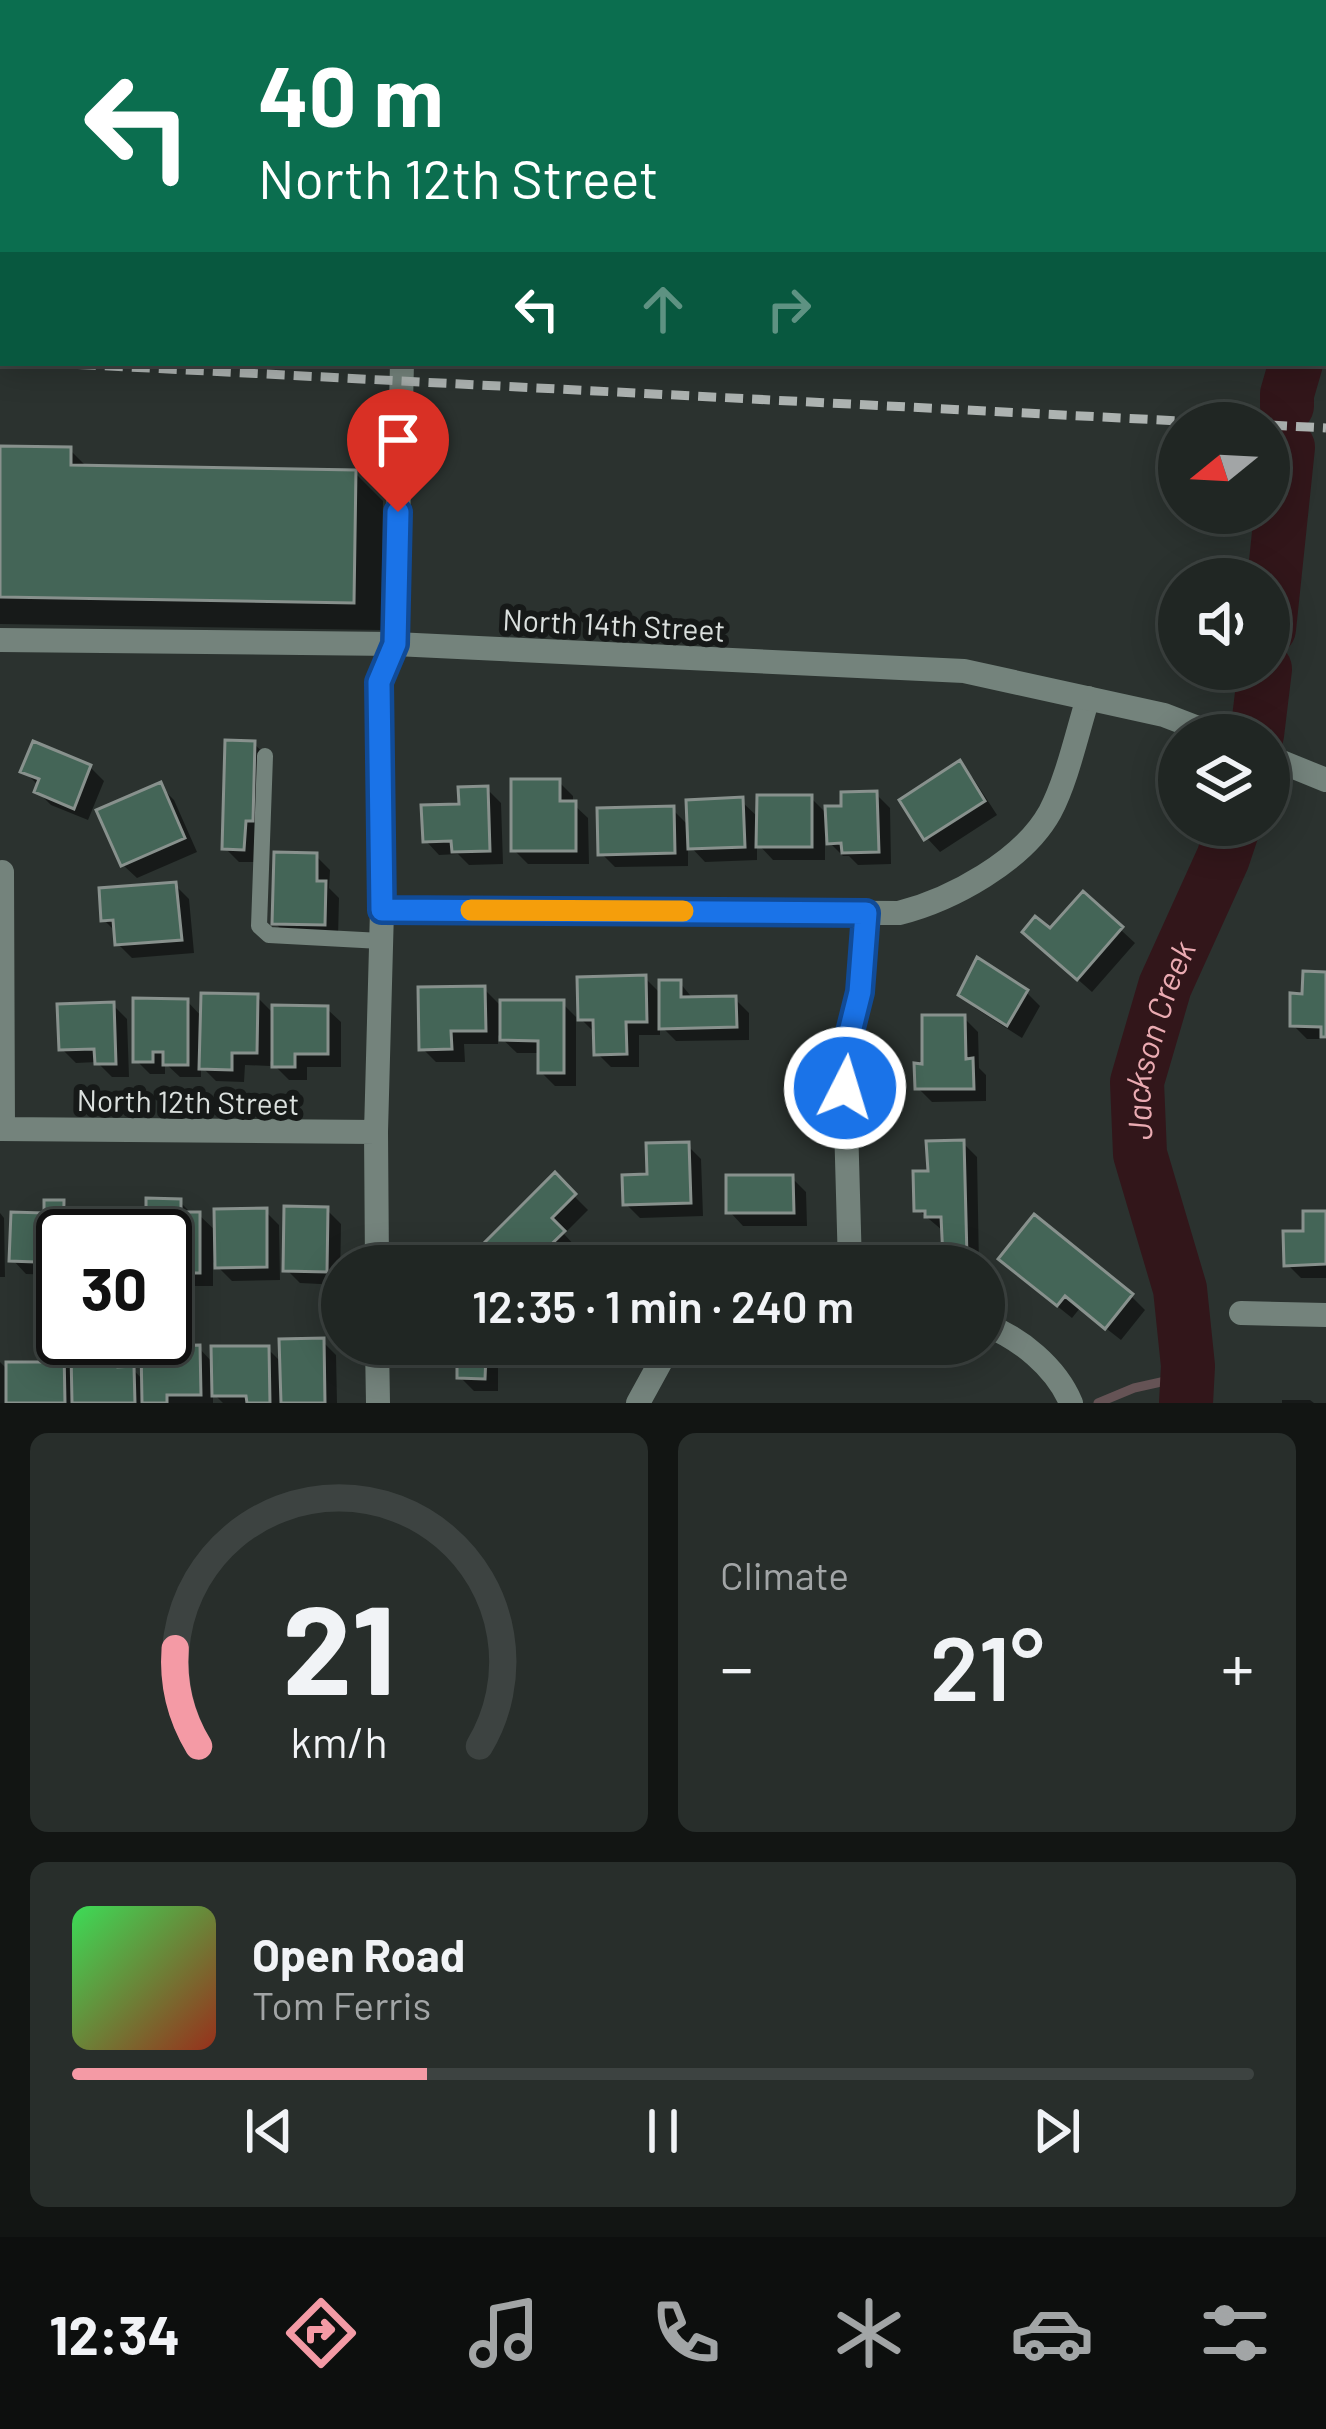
<!DOCTYPE html>
<html lang="en">
<head>
<meta charset="utf-8">
<style>
  :root { --surface:#202623; --page:#282e2b; --text:#f1f3f6; --muted:#a2a5a6; --line:#3d4341; --accent:#f49aa5 }
  body { margin:0; font-family:Barlow,sans-serif; background:var(--page); color:var(--text); height:100vh; display:flex; flex-direction:column; font-size:45px; white-space:nowrap }
  * { box-sizing:border-box; margin:0 }
  p { font-size:39px; color:var(--muted) }
  .icon { flex:none; width:66px; height:66px; fill:none; stroke:currentColor; stroke-width:2; stroke-linecap:round; stroke-linejoin:round }
  .map { position:relative; height:1403px; overflow:hidden }
  .details { display:flex; flex-direction:column; gap:30px; padding:30px; background:#121513; flex:1 }
  .details>* { flex:none }
  .hud { position:absolute; left:0px; top:0px; width:1326px; height:366px; box-shadow:0 6px 30px #0003,0 0 0 3px var(--line); background:#0b6e4f; color:#fff; overflow:hidden }
  .needle { width:78px; rotate:252deg }
  .fabs { position:absolute; left:1158px; top:402px; display:grid; gap:24px }
  .fabs a { display:grid; place-items:center; width:132px; height:132px; border-radius:50%; background:var(--surface); box-shadow:0 6px 30px #0003,0 0 0 3px var(--line); font-size:60px }
  .speed { position:absolute; left:36px; top:1209px; display:flex; gap:24px; font-size:60px; font-weight:700; text-align:center }
  .speed>* { display:grid; place-content:center; width:156px; height:156px; border-radius:50%; background:var(--surface); box-shadow:0 6px 30px #0003,0 0 0 3px var(--line); line-height:1 }
  .speed .limit { border:6px solid #111; border-radius:18px; background:#fff; color:#111 }
  .pin { position:absolute; display:grid; place-items:center; width:102px; height:102px; color:#fff; margin:-123px -51px; border-radius:50% 50% 50% 0; rotate:-45deg; box-shadow:0 0 12px #0007 }
  .pin .icon { rotate:45deg }
  .me { position:absolute; width:132px; margin:-66px; rotate:5deg; stroke-linejoin:round; filter:drop-shadow(0 0 9px #0008) }
  .turn { display:flex; align-items:center; gap:42px; height:252px; padding:0 60px; font-size:54px }
  .turn .icon { width:156px; height:156px; stroke-width:2.5 }
  .turn b { display:block; font-size:84px; line-height:102px }
  .lanes { display:flex; align-items:center; height:114px; padding:0 60px; background:#0003; justify-content:center; gap:60px; direction:ltr }
  .lanes .off { opacity:.35 }
  .big { font-size:90px; font-weight:600; line-height:1.1 }
  .details .widget { flex:1; display:flex; flex-direction:column; justify-content:center; gap:18px; min-width:0; padding:0 42px; border-radius:18px; background:var(--page) }
  .details .dial { align-items:center; gap:0 }
  .dial svg { height:312px; overflow:visible; fill:none; stroke:var(--line); stroke-width:7; stroke-linecap:round; text-anchor:middle }
  .dial text { fill:var(--text); stroke:none }
  .song { display:flex; align-items:center; gap:36px }
  .cover { width:144px; height:144px; border-radius:18px; background:linear-gradient(135deg,hsl(130 70% 55%),hsl(10 70% 35%)) }
  .played { height:12px; border-radius:6px; background:linear-gradient(90deg,var(--accent) 30%,var(--line) 30%) }
  .keys { display:flex; justify-content:space-around; direction:ltr }
  .heat { display:flex; justify-content:space-between; align-items:center; font-size:66px; direction:ltr }
  .details .tiles { flex:1; display:grid; gap:30px; grid-template-columns:1fr 1fr }
  .widget:last-child { grid-column:span 2 }
  .trip { position:absolute; left:321px; top:1245px; width:684px; height:120px; border-radius:60px; background:var(--surface); box-shadow:0 6px 30px #0003,0 0 0 3px var(--line); font-weight:600; line-height:120px; text-align:center }
  .tabs { display:flex; height:192px; justify-content:space-around; align-items:center; background:#0d0f0e; color:var(--muted) }
  .tabs .icon { width:84px; height:84px }
  .tabs .selected { color:var(--accent) }
  .tabs b { font-size:54px; color:var(--text) }
  .map>svg:first-child { display:block }
</style>
</head>
<body>
<div class="map">
<svg width="1326" height="1403" viewBox="0 0 1326 1403">
  <rect width="100%" height="100%" fill="#2b322f"/>
  <path fill="#0007" d="M0,449L70,450L88,468L355,473L383,501L381,630L0,624Z
    M254,744L268,757L257,862H239L225,848Z
    M959,764L973,778L997,815L940,852L927,838Z
    M90,767L104,781L88,820L51,805L37,791L39,786L24,771Z
    M559,782L573,796V804L588,818L589,864H528L514,850Z
    M160,786L174,800L197,852L137,878L123,865Z
    M487,789L501,803L503,864L469,865L458,854L439,855L426,841Z
    M876,794L890,808L891,864L858,865L849,856H843L825,838V860H773L757,843V860L705,862L688,844V866L615,867L601,853L673,810L690,827L741,801L760,819L811,798L829,816Z
    M316,856L330,870L329,888L339,898L338,938L289,937L275,923Z
    M175,885L189,899L194,953L132,958L118,944L117,933L104,920Z
    M1083,895L1135,943L1092,992L1039,945Z
    M1326,975V1039H1307L1293,1025L1305,997Z
    M645,978L662,995L680,983L694,1000L735,999L749,1013V1040L676,1041L660,1025V1035H639V1067H611L597,1053L596,1034L581,1019Z
    M484,989L503,1008L562,1003L576,1017V1086H555L541,1072V1053H517L498,1035V1044H464L465,1062H436L422,1048Z
    M1026,992L1040,1006L1022,1038L975,1008L962,994Z
    M257,997L275,1015L327,1009L341,1022V1067H307V1080H289L270,1061V1066L245,1065L244,1082L216,1081L201,1066V1077H180L165,1063V1074H150L136,1060L187,1001L203,1018Z
    M113,1005L127,1019L129,1077H112L97,1062L76,1063L62,1049Z
    M964,1018L978,1032L979,1068L986,1075V1101L932,1102L918,1088L925,1067Z
    M963,1143L977,1157L979,1266H955L946,1256L942,1230L917,1209L931,1174Z
    M687,1145L701,1159L703,1216L640,1218L626,1204L650,1177Z
    M555,1177L588,1210L564,1234L576,1247L556,1266H544L539,1262L535,1266H511L488,1243Z
    M792,1178L806,1192L807,1226H743L730,1212Z
    M180,1202L193,1215H199L218,1233L265,1211L279,1225L280,1280L232,1281L213,1262V1286H165V1236H149Z
    M63,1203L77,1217V1236H63V1275L26,1274L13,1260Z
    M327,1210L341,1224L340,1285L300,1283L286,1269Z
    M0,1213L4,1218L5,1277H0Z
    M1326,1214V1278H1301L1287,1264L1306,1234Z
    M1016,1273L1131,1296L1145,1310L1121,1340L1080,1308L1072,1318Z
    M322,1341L336,1355L337,1403H223L213,1393V1403H0V1362L9,1371L46,1365L63,1354L74,1365L117,1353L145,1382L199,1348L214,1364L268,1349L283,1364Z
    M460,1344H550L549,1356H526L525,1368H498V1391H474L460,1377Z
    M1282,1400H1310L1314,1403H1282Z"/>
  <g fill="none" stroke-linecap="round" stroke-linejoin="round">
    <path stroke="#655355" stroke-width="9" d="M1098,1403L1134,1388L1188,1376"/>
    <g stroke="#32161a" stroke-width="54">
      <path d="M1323,277L1326,267"/>
      <path d="M1287,406V394L1296,363"/>
      <path d="M1269,629L1288,447"/>
      <path d="M1257,735L1265,669"/>
      <path id="s1" d="M1186,1403L1188,1366L1180,1289L1140,1154L1137,1082L1165,986L1223,858L1234,825"/>
    </g>
  </g>
  <path fill="#446557" stroke="#88918d" stroke-width="3" d="M0,446L71,447V465L356,470L354,603L0,597Z
    M225,740L255,741L253,821H246L244,850L222,849Z
    M33,741L91,765L74,809L34,792L39,779L20,772Z
    M960,760L985,801L924,840L899,800Z
    M511,779H560V801H576V851H511Z
    M161,782L185,838L121,866L96,810Z
    M488,786L490,851L452,852L451,841L423,842L421,805L459,804L458,787Z
    M877,791L879,852L842,853L841,843L827,844L825,806H841V792Z
    M757,795H812V847H756Z
    M743,797L745,847L688,849L686,800Z
    M674,806L675,853L598,855L597,808Z
    M274,852L317,853V881H326L325,925L272,924Z
    M176,882L182,940L115,945L113,920L101,921L99,888Z
    M1083,891L1123,927L1077,980L1022,932L1035,916L1050,928Z
    M977,957L1028,990L1007,1026L958,995Z
    M1303,971L1326,972V1037H1321V1027L1290,1026V993L1302,994Z
    M646,975L647,1022H626L627,1054L594,1055L593,1020H578L577,977Z
    M659,980H681V997L736,996L737,1027L659,1029Z
    M485,986L486,1031H451L452,1049L419,1050L418,987Z
    M201,993L258,994L257,1053H232V1070L199,1069Z
    M133,998L188,999V1065H163V1052H153V1062H133Z
    M500,1000H564V1073H538V1041L500,1040Z
    M114,1002L116,1064H95L94,1049L59,1050L57,1004Z
    M272,1005L328,1006V1054H295V1067H272Z
    M922,1015H965L966,1059L973,1058L974,1089H915L914,1063L922,1064Z
    M964,1140L967,1257L943,1258L941,1217H925V1211H914L913,1171H928L926,1141Z
    M689,1142L691,1203L623,1205L622,1175L647,1174L646,1143Z
    M555,1172L576,1194L552,1218L565,1231L534,1261L524,1250L507,1266L484,1243Z
    M726,1175H793L794,1213H726Z
    M146,1198L181,1199V1212H200V1273H165V1236H146Z
    M44,1200H64L63,1263L9,1261L11,1212L44,1213Z
    M284,1206L328,1207L327,1272L283,1271Z
    M267,1208V1267L215,1268L214,1209Z
    M1303,1211H1326V1264L1284,1266L1283,1231H1303Z
    M1034,1214L1133,1294L1105,1329L1065,1296L1057,1306L998,1259Z
    M324,1338L325,1403H281L279,1339Z
    M457,1344H513V1356L486,1355L485,1379L457,1378Z
    M200,1345L201,1395H167V1403H142L141,1346Z
    M211,1346H269L270,1403H247L246,1396H212Z
    M118,1350V1367L134,1366L135,1403H72L71,1352Z
    M42,1351H64L65,1403H6V1362H43Z"/>
  <g fill="none" stroke-linecap="round" stroke-linejoin="round">
    <path stroke="#8c918f" stroke-width="6" stroke-dasharray="6 6" stroke-linecap="butt" d="M408,3V0"/>
    <path stroke="#74837c" stroke-width="16" d="M265,756L259,926L269,935L381,941"/>
    <path stroke="#74837c" stroke-width="24" d="M163,0L167,3
      M2,872L3,1129
      M382,910L899,913C951,900 1023,861 1050,812C1067,780 1077,733 1088,698
      M0,1129L376,1132
      M377,1266L376,1132L382,910L379,682L395,644L402,363
      M850,1266L845,1088L848,1040L860,992L866,913
      M1241,1313L1326,1315
      M984,1324C1020,1338 1056,1367 1071,1403
      M377,1344L378,1403
      M638,1403L666,1352L674,1344"/>
    <path stroke="#74837c" stroke-width="24" d="M0,640L395,644L964,671L1164,715L1216,735
      M1269,757L1326,780"/>
    <path stroke="#adb3b1" stroke-width="9" stroke-dasharray="18 9" stroke-linecap="butt" d="M0,360L3,361
      M51,363L1219,423
      M1269,425L1326,428"/>
  </g>
  <g fill="none" stroke-linecap="round" stroke-linejoin="round">
    <g stroke="#114b97" stroke-width="30">
      <path id="route" d="M398,512L395,644L379,682L382,910L866,913L860,992L848,1040L845,1088"/>
    </g>
    <use href="#route" stroke="#1a73e8" stroke-width="21"/>
    <path stroke="#f59e0b" stroke-width="21" d="M471,910L683,911"/>
  </g>
  <g text-anchor="middle" dominant-baseline="central" stroke-width="12" stroke-linejoin="round" paint-order="stroke">
    <g font-size="30" fill="#dbe0de" stroke="#161918">
      <text transform="translate(614 624) rotate(3)">North 14th Street</text>
      <text transform="translate(188 1101) rotate(1)">North 12th Street</text>
    </g>
    <g font-size="33" font-style="italic" fill="#ebabb2" stroke="#161918">
      <text stroke="none"><textPath href="#s1" startOffset="372">Jackson Creek</textPath></text>
    </g>
  </g>
</svg>
<div class="fabs">
<a><svg class="needle" viewBox="-14 -14 28 28"><path d="M0-13l5 13h-10z" fill="#e53935"/><path d="M0 13l5-13h-10z" fill="#a2a5a6"/></svg></a>
<a><svg class="icon" aria-label="sound" viewBox="0 0 24 24"><path d="M4 9h4l5-4v14l-5-4H4zM17 9q2 3 0 6"/></svg></a>
<a><svg class="icon" aria-label="layers" viewBox="0 0 24 24"><path d="M12 4l9 5-9 5-9-5zM3 14l9 5 9-5"/></svg></a>
</div>
<div class="speed"><div class="limit">30</div></div>
<div class="pin" style="left:398px;top:512px;background:#d93025"><svg class="icon" aria-label="arrive" viewBox="0 0 24 24"><path d="M6 21V4h12l-3 4 3 4H6"/></svg></div>
<svg class="me" style="left:845px;top:1088px" viewBox="-20 -20 40 40"><circle r="17" fill="#1a73e8" stroke="#fff" stroke-width="3"/><path d="M0-11L8 9 0 5-8 9z" fill="#fff"/></svg>
<div class="trip">12:35 · 1 min · 240 m</div>
<div class="hud">
<div class="turn"><svg class="icon" aria-label="left" viewBox="0 0 24 24"><path d="M17 20v-9H6M10 6l-5 5 5 5"/></svg><div><b>40 m</b>North 12th Street</div></div>
<div class="lanes"><svg class="icon" aria-label="left" viewBox="0 0 24 24"><path d="M17 20v-9H6M10 6l-5 5 5 5"/></svg><svg class="icon off" aria-label="ahead" viewBox="0 0 24 24"><path d="M12 20V5M6 11l6-6 6 6"/></svg><svg class="icon off" aria-label="right" viewBox="0 0 24 24"><path d="M7 20v-9h11M14 6l5 5-5 5"/></svg></div>
</div>
</div>
<section class="details">
<div class="tiles">
<div class="widget dial"><svg viewBox="0 0 100 80">
<path d="M14 69A42 42 0 1 1 86 69"/>
<path d="M14 69A42 42 0 0 1 8 44" stroke="#f49aa5"/>
<text x="50" y="56" font-size="32" font-weight="700">21</text>
<text x="50" y="72" font-size="11">km/h</text>
</svg></div>
<div class="widget"><p>Climate</p>
<div class="heat"><a>−</a><b class="big">21°</b><a>+</a></div>
</div>
<div class="widget">
<div class="song"><i class="cover"></i><div><b>Open Road</b><p>Tom Ferris</p></div></div>
<div class="played"></div>
<div class="keys"><svg class="icon" aria-label="previous" viewBox="0 0 24 24"><path d="M18 5L8 12l10 7zM5 5v14"/></svg><svg class="icon" aria-label="pause" viewBox="0 0 24 24"><path d="M8 5v14M16 5v14"/></svg><svg class="icon" aria-label="next" viewBox="0 0 24 24"><path d="M6 5l10 7-10 7zM19 5v14"/></svg></div>
</div>
</div>
</section>
<nav class="tabs">
<b>12:34</b>
<svg class="icon selected" aria-label="directions" viewBox="0 0 24 24"><path d="M12 3l9 9-9 9-9-9zM9 14v-3h6M13 9l2 2-2 2"/></svg>
<svg class="icon" aria-label="music" viewBox="0 0 24 24"><path d="M9 18V5l10-2v13"/><circle cx="6" cy="18" r="3"/><circle cx="16" cy="16" r="3"/></svg>
<svg class="icon" aria-label="phone" viewBox="0 0 24 24"><path d="M5 4h4l2 5-3 2q2 4 5 5l2-3 5 2v4C11 20 4 13 5 4z"/></svg>
<svg class="icon" aria-label="climate" viewBox="0 0 24 24"><path d="M12 3v18M4 7l16 10M4 17L20 7"/></svg>
<svg class="icon" aria-label="car" viewBox="0 0 24 24"><path d="M5 17H2v-5l4-1 3-4h7l3 4 3 1v5h-3M9 17h6M6 11h13"/><circle cx="7" cy="17" r="2"/><circle cx="17" cy="17" r="2"/></svg>
<svg class="icon" aria-label="filters" viewBox="0 0 24 24"><path d="M4 7h16M4 17h16"/><circle cx="9" cy="7" r="2"/><circle cx="15" cy="17" r="2"/></svg>
</nav>
</body>
</html>
